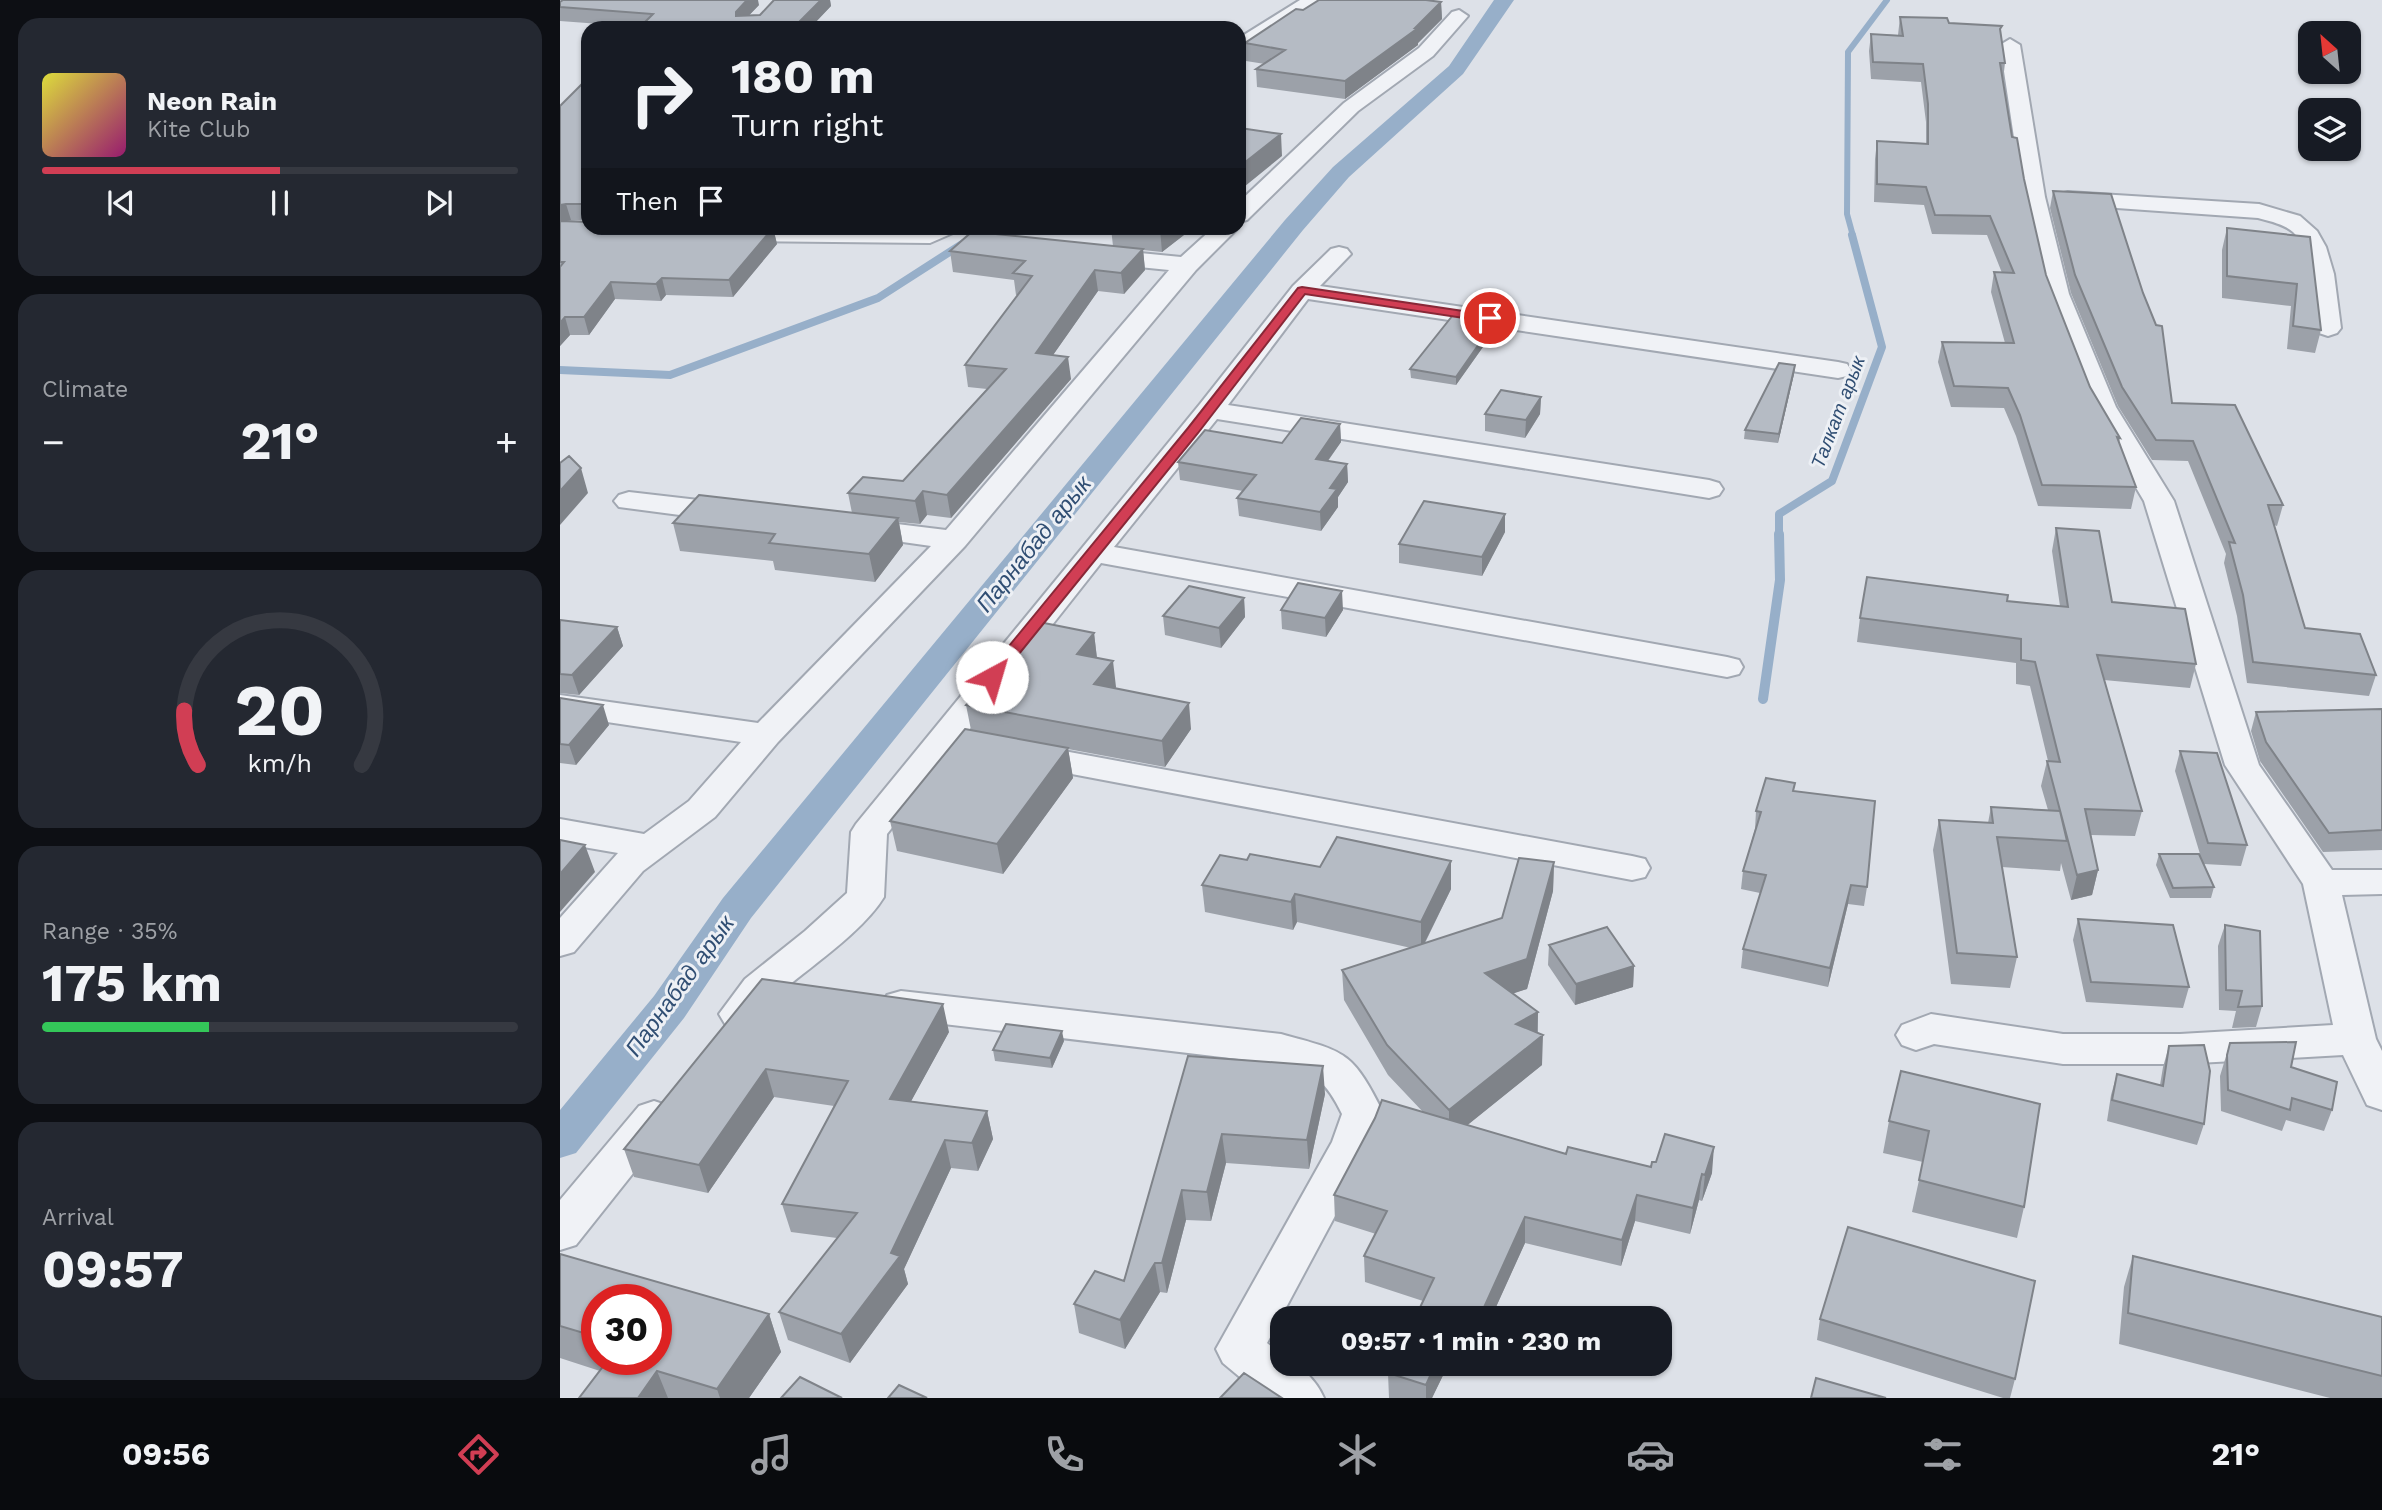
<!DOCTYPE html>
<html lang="en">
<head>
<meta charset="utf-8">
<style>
  :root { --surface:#171b24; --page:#242831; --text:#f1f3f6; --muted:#9ea1a6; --line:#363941; --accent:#d13e54 }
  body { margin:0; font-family:"Work Sans",sans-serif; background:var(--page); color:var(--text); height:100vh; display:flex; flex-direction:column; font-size:26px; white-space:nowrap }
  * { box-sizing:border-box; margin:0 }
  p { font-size:23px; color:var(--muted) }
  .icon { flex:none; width:38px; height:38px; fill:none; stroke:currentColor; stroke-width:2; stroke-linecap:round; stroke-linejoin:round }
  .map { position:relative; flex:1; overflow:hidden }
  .side { display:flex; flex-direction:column; gap:18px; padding:18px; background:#0d0f14; width:560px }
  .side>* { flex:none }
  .hud { position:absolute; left:21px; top:21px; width:665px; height:214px; border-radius:21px; box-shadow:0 2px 5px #0004; background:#171b24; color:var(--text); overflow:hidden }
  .needle { width:46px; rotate:333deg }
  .controls { position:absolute; left:1738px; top:21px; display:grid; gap:14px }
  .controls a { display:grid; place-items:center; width:63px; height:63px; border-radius:14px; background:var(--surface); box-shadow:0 2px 5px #0004; font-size:35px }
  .speed { position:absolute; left:21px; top:1284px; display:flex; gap:14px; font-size:35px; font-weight:700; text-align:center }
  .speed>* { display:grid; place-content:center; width:91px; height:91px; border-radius:50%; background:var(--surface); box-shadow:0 2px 5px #0004; line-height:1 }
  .speed .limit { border:10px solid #d22; background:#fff; color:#111 }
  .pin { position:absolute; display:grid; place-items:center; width:60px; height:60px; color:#fff; margin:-30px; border:4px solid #fff; border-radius:50%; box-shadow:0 2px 7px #0007 }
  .me { position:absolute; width:77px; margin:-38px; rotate:39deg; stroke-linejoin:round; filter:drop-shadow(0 0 5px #0008) }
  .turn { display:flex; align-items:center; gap:24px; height:147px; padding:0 35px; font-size:32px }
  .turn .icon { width:91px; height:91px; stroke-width:2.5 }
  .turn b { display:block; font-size:49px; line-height:60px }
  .then { display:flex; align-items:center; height:66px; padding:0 35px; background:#0003; gap:14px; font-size:26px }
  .big { font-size:52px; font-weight:700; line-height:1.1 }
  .side .tile { flex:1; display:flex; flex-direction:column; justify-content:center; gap:10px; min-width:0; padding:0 24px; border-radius:21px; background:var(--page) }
  .side .dial { align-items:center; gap:0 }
  .dial svg { height:182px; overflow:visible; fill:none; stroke:var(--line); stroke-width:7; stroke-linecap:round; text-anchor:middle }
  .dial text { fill:var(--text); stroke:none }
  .song { display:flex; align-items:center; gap:21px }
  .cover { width:84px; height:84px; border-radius:10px; background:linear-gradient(135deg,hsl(60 70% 55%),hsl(320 70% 35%)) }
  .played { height:7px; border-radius:4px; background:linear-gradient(90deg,var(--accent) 50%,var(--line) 50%) }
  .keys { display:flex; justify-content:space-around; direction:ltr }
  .heat { display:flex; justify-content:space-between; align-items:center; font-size:38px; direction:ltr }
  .charge { height:10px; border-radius:5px; background:linear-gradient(90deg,#34c759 35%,var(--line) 0) }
  .trip { position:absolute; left:710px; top:1306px; width:402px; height:70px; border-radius:21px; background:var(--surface); box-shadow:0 2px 5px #0004; font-weight:700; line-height:70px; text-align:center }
  .dock { display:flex; height:112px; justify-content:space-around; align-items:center; background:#090b0e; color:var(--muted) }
  .dock .icon { width:49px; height:49px }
  .dock .current { color:var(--accent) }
  .dock b { font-size:32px; color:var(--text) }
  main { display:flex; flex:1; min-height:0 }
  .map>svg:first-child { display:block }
</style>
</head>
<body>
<main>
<section class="side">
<div class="tile">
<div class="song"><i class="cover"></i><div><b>Neon Rain</b><p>Kite Club</p></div></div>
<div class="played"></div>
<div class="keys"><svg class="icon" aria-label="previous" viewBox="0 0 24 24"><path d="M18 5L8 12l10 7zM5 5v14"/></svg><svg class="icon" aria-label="pause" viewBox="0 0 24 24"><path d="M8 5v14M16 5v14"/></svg><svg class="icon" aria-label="next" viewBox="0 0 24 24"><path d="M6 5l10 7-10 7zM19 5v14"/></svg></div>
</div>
<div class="tile"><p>Climate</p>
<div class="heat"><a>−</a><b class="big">21°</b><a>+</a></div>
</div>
<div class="tile dial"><svg viewBox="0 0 100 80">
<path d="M14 69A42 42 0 1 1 86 69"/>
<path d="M14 69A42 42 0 0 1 8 45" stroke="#d13e54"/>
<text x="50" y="56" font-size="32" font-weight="700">20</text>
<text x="50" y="72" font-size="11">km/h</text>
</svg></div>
<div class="tile"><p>Range · 35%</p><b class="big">175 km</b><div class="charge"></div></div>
<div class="tile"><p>Arrival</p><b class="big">09:57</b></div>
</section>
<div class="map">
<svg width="1822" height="1398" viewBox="0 0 1822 1398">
  <rect width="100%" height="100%" fill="#dde1e8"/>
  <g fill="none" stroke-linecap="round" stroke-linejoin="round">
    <path stroke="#97afc9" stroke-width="6" d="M679,61L694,50
      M413,236L426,228
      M1293,236L1287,214L1288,52L1327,0"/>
    <path stroke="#97afc9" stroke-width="8" d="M0,370L110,375L318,298L416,235
      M1219,536V514L1272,481L1322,347L1292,235"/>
    <path stroke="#97afc9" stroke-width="10" d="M1203,699L1220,580L1219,534"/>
    <path fill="#97afc9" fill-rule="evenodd" d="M934,0H954L903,74L789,177L743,230L191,918L124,1018L16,1153L0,1158V1110L94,996L163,898L725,220L773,167L889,66Z"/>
    <g stroke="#a2a8b2" stroke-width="4">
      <path id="minor" d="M740,0H762L686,50L679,52V38Z
        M899,10L908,16L873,56L798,111L687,220L679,222V202L784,103L859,48L892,12Z
        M1450,39L1460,45L1485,197L1509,294L1556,407L1614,501L1699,765L1772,870H1822V894L1782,895L1816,1039L1822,1051V1110L1807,1105L1783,1055L1620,1064H1503L1374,1044L1356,1050L1342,1045L1336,1035L1342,1025L1371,1014L1503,1034H1620L1773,1025L1743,884L1665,765L1584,501L1528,407L1485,294L1463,197L1440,45Z
        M1508,192L1699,204L1740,216L1757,231L1766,247L1774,274L1781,328L1777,333L1768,336L1759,333L1755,328C1753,302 1753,251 1733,232C1724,224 1709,221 1698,218L1500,204L1497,199L1500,194Z
        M169,228L366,229L397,228L393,233L370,243L171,241L163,239L159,234L163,229Z
        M653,228H678L636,270L405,546L218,742L155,817L83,871L14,952L0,956V918L58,853L0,843V819L84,834L129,801L181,742L0,715V695L198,723L371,546L286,534L281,528L286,522L296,519L386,530L609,270L539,263L531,261L527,256L531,251L539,249L621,257Z
        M779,247L787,249L791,254L760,286L1278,362L1287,364L1291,370L1287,376L1278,378L748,299L668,405L1149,480L1159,483L1163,489L1159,495L1149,498L657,419L554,547L1167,657L1179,660L1183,667L1179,674L1167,677L541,563L327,834L324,897C302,933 248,968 216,996C207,1004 201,1020 191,1025C182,1030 174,1027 165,1024L159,1014L185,979L245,931L287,893L291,832L296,824L640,404L733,286L771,249Z
        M69,492L173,504L183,507L188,513L183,519L173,522L59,507L54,501L59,495Z
        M466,744L1072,856L1085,859L1090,868L1085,877L1072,880L454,763L449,755L454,747Z
        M341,991L721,1034C787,1052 792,1051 824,1114L814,1143L707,1343L723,1356V1363C741,1363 757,1382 764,1398H705L663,1363L656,1349L772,1142L782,1114C766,1081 756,1074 721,1064L341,1019L327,1015L321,1005L327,995Z
        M94,1101L109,1106L115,1117L109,1128L16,1245L0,1250V1200L79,1106Z"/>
    </g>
    <use href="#minor" fill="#f0f2f6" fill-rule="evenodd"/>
  </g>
  <path fill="#9ca1a9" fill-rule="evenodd" d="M214,0H270L271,6L254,24L80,27L0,21V2L199,5L189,15H200Z
    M881,2L882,19L858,43V45L785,99L697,87L696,69L705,64L686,61L685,43L743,10Z
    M1340,17L1389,23L1441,34L1445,63L1443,80L1452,137L1464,179L1486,275L1530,387L1560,438L1559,443L1576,487L1571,509L1478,506L1456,436L1444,408L1391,407L1378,362L1382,342L1445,343L1431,292L1434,272L1442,273L1427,235L1372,234L1364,205L1314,202L1315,159L1317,141L1366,143V122L1361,82L1311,79L1309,51L1311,34L1338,35Z
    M28,78V220L7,221L213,228L217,244L173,297L106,295L101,301L55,299L29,335H10L0,346V106Z
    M1493,191L1612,403L1723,505L1717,526L1714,525L1745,628L1816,675L1809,696L1687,683L1677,616L1664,563L1666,554L1628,461L1592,460L1558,406L1511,293L1490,208Z
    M551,228H633L602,252L583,250L585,270L564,294L538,291L493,355L511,379L391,518L367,515L360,524L339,522L343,545L315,582L215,570L213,561L120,551L113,523L292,513L288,493L343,481L427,389L408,387L405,365L458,295H456L454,280L393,272L390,251L426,233L553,246Z
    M1667,228L1750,237L1761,330L1755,353L1727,349L1731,306L1662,298V250Z
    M935,321V330L896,385L851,378L850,369Z
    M1235,365L1234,374L1218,443L1184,439L1185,430Z
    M981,397L980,414L965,438L925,431V414Z
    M780,424L781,442L768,461L787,464L788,482L778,497V507L761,531L679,516L677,498L683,491L620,480L618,462L722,443Z
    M945,514V532L922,576L839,563V544Z
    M1496,528L1552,602L1636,664L1630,688L1544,680L1582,811L1575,836L1531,835L1538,870L1532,895L1511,900L1501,863L1500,871L1442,867L1457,957L1450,988L1391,984L1373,850L1379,820L1428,823L1431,807L1488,810L1481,786L1487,761H1488L1470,686L1456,684V663L1297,642L1300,618L1447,601L1500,606L1492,551Z
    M684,598L685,617L661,648L605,635L603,616Z
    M721,610H783L766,637L722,629Z
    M0,620L57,627L63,646L19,695L0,693Z
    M534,633L537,658L556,687L555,689L631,729L605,767L508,749L513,778L443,874L337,851L330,821L411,730L406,705Z
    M0,698L49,725L16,765L0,763Z
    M1822,709V850L1763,852L1700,761L1691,731L1696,712Z
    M1620,751L1687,845L1681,866L1644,864L1654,887L1651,898H1610L1596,865L1599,854H1640L1615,771Z
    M1234,791L1307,887L1304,906L1288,904L1268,987L1181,968L1183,949L1200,893L1181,889L1183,871L1195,829L1196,811Z
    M687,860L760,867L891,861V889L865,943L942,918L994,862L993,891L967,989L953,993L978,1012V1033L982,1065L907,1125L1006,1154L1091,1167L1152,1173L1142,1201L1139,1200L1130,1234L1075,1221L1061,1266L965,1243L931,1318H855L863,1301L805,1282L804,1256L816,1234L775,1221L774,1195L863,1112L828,1075L784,1000L782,970L851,948L737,922L733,930L645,912L642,885Z
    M1518,919L1629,987L1623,1008L1526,1002L1513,940Z
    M1665,925L1702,1006L1696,1027L1672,1028L1676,1011L1659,1010L1658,946Z
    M989,945L1074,966L1073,987L1015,1005L988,965Z
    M202,979L389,1032L351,1101L427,1111L433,1139L418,1171L391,1168L344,1269L348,1284L290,1363L228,1340L219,1312L277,1238L231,1232L222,1204L274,1106L214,1097L148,1193L74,1177L64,1149Z
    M504,1041L492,1068L435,1061L433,1050Z
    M1670,1043L1731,1067L1772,1110L1764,1131L1726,1120L1722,1131L1661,1111L1660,1076Z
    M1609,1046L1644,1124L1637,1145L1547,1121L1551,1095L1557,1074L1600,1085L1603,1067Z
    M628,1056L765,1094L749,1169L666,1163L651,1221L626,1220L607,1293L600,1292L565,1349L519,1333L514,1304L564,1281Z
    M1341,1071L1464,1207L1457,1238L1352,1212L1363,1162L1323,1153L1329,1121Z
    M0,1254L209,1314L221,1352L189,1398H19L40,1371L0,1358ZM37,1300L96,1360H37Z
    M1573,1256L1822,1317V1398H1770L1559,1344L1564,1287Z
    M1260,1319L1455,1379L1450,1398H1443L1257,1340Z
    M833,1363H889L872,1398H829L828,1373Z"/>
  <path fill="#7f8389" d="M187,0H198L199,5L179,26V28L176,12Z
    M261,0H270L271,6L250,28L238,23Z
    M881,2L882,19L858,43V45L785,99V81L855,28Z
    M721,134L722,156L679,191V167Z
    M6,204L11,220L2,222L0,225V205Z
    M213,228L217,244L173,297L169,280Z
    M603,228H633L602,252L600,229Z
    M583,249L585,270L564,294L561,273Z
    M535,270L538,291L479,375L476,353Z
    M102,278L106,295L101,301L96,284Z
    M51,282L55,299L29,335L24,317Z
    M5,317L10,335L0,346V323Z
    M935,321V330L896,385V377Z
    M508,357L511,379L391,518L387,495Z
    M1235,365L1234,374L1218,443L1219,434Z
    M981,397L980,414L965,438L966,420Z
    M780,424L781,442L756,477V459Z
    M787,464L788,482L778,497V507L761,531L760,512L770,488Z
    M21,468L28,493L0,525V491Z
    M363,491L367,515L360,524L355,501Z
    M945,514V532L922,576V557Z
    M338,518L343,545L315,582L309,554Z
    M782,591L783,610L766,637L765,618Z
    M684,598L685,617L661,648L659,628Z
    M57,627L63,646L19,695L12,675Z
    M534,633L537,659L517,654Z
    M553,661L556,687L538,710L534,684Z
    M629,703L631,729L605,767L602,741Z
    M43,705L49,725L16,765L9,745Z
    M508,748L513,778L443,874L437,844Z
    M25,845L35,872L0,912V874Z
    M891,861V889L861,950V922Z
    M994,862L993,891L967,989L925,1003V973Z
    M1538,870L1532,895L1511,900L1517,875Z
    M1291,885L1288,904L1268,987L1270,968Z
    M735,894L737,922L733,930L731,902Z
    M1074,966L1073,987L1015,1005L1016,984Z
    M383,1004L389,1032L337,1127L330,1099Z
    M978,1012L977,1039L983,1035L982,1065L889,1140V1110L956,1024Z
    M502,1031L504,1041L492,1068L490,1058Z
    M763,1066L765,1094L749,1169L747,1140Z
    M206,1069L214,1097L148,1193L139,1165Z
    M427,1111L433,1139L418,1171L412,1143Z
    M662,1134L666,1163L651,1221L647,1192Z
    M385,1140L391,1168L344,1269L348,1284L290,1363L281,1334L331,1253Z
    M1154,1147L1152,1173L1142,1201L1145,1175Z
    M1142,1174L1139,1200L1130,1234L1133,1208Z
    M622,1190L626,1220L607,1293L602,1263Z
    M1077,1195L1075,1221L1061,1266L1062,1240Z
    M965,1217V1243L931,1318H921V1314Z
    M595,1263L600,1292L565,1349L560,1320Z
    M902,1308V1318H898Z
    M209,1314L221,1352L189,1398H160L157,1389Z
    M876,1363H889L872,1398H866V1385Z
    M97,1371L108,1398H78Z"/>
  <path fill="#b5bbc4" stroke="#7f8389" stroke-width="2" d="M3,0H187L176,12V16L200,15L214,0H261L238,23L314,25L312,28H79L93,14L0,7V2Z
    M759,0H866L881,2L855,28H858L785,81L696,69L725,50L685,43L736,9L743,10Z
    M1340,17L1387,18L1389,23L1442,26L1440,29L1445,63H1440L1452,137L1457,138L1464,179L1486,275L1530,387L1560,438L1557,437L1576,487L1482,485L1460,415L1448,388L1394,386L1382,342L1454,343L1434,272L1454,273L1430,216L1375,215L1366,187L1317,184V141L1368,144V104L1363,64L1313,62L1311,34L1343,36Z
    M28,78V209H26L24,204H6L0,205V106Z
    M680,128L721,134L679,167V129Z
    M1493,191L1551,194L1583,293L1596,325L1602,326L1612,403L1675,405L1723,505H1708L1745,628L1800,634L1816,675L1693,662L1683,595L1669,542L1675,543L1633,441L1596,440L1562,387L1515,275Z
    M0,221L28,222V228H213L169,280L102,278L96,284L51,282L24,317H5L0,323V267L4,262H0Z
    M582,228H603L600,229Z
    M1667,228L1750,237L1761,330L1733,326L1737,284L1667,276Z
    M415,229L426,233L583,249L561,273L535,270L476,353L508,357L387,495L363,491L355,501L288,493L303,477L343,481L446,369L405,365L472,276L453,273L465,261L390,251Z
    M893,315L935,321L896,377L850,369Z
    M1219,363L1235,365L1219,434L1185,430Z
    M941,390L981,397L966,420L925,414Z
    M741,418L780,424L756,459L787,464L770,488L777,489L760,512L677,498L696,475L618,462L645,430L722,443Z
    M9,456L21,468L0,491V463Z
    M139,495L338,518L309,554L209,543L215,534L113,523Z
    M864,501L945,514L922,557L839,544Z
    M1496,528L1539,531L1552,602L1625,609L1636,664L1537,655L1582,811L1525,809L1538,870L1517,875L1487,761L1500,762L1475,662L1461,660V639L1300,618L1307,577L1448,595L1447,601L1508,607Z
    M738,583L782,591L765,618L721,610Z
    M629,586L684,598L659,628L603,616Z
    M0,620L57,627L12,675L0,674Z
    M479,622L534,633L517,654L553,661L534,684L629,703L602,741L406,705Z
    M0,698L43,705L9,745L0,744Z
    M1822,709V830L1769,833L1706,742L1696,712Z
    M405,729L508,748L437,844L330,821Z
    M1620,751L1657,753L1687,845L1648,843Z
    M1206,778L1235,783L1233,791L1315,801L1307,887L1291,885L1270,968L1183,949L1206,875L1183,871L1201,812L1196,811Z
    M1431,807L1500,811L1507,841L1437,837L1457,957L1397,953L1379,820L1433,823Z
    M777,837L891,861L861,922L735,894L731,902L642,885L660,855L687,860L690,854L760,867Z
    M0,840L25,845L0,874Z
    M1599,854H1639L1654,887L1613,888Z
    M959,858L994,862L967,959L925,973L978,1012L956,1024L983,1035L889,1110L827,1045L782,970L942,918Z
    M1518,919L1613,925L1629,987L1531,982Z
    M1665,925L1700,931L1702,1006L1678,1007L1682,991L1666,990Z
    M1047,927L1074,966L1016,984L989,945Z
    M202,979L383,1004L330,1099L427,1111L412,1143L385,1140L331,1253L340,1256L281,1334L219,1312L297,1213L222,1204L288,1081L206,1069L139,1165L64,1149Z
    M446,1024L502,1031L490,1058L433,1050Z
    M1736,1042L1731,1067L1777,1082L1772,1110L1732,1098L1730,1110L1668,1090L1667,1055L1670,1043Z
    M1644,1045L1650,1071L1644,1124L1552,1100L1557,1074L1603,1086L1609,1046Z
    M628,1056L763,1066L747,1140L662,1134L647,1192L622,1190L602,1263H595L560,1320L514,1304L535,1271L564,1281Z
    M1341,1071L1480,1104L1464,1207L1359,1180L1369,1131L1329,1121Z
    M822,1100L1006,1154L1008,1147L1091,1167L1092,1162H1096L1105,1134L1154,1147L1145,1175L1142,1174L1133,1208L1077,1195L1062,1240L965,1217L921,1314L902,1308L898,1318H855L874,1278L804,1256L827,1211L774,1195L815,1118Z
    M1288,1227L1475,1281L1455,1379L1260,1319Z
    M0,1254L209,1314L157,1389L97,1371L78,1398H19L48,1360H96V1300H37V1337L0,1326Z
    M1573,1256L1822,1317V1376L1568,1313Z
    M833,1363H876L866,1385L828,1373Z
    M684,1373L722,1398H660Z
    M240,1377L282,1398H221Z
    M1256,1378L1326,1398H1251Z
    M339,1385L367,1398H328Z"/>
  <path fill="#d13e54" stroke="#882837" stroke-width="2" d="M742,287L930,315L936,318L930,322L745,294L638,433L437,681H426L424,677L426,674L628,428L738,288Z"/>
  <g text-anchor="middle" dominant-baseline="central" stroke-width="6" stroke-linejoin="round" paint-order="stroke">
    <g font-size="19" font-style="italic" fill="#304e73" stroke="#edf0f5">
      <text transform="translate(1278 412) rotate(-69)">Талкат арык</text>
    </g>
    <g font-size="23" font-style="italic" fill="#304e73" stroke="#edf0f5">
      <text transform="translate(474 544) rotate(-51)">Парнабад арык</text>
      <text transform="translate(120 986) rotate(-54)">Парнабад арык</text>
    </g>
  </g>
</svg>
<div class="controls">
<a><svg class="needle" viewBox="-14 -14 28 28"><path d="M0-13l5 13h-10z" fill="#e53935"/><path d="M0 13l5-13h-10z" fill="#9ea1a6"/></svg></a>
<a><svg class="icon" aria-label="layers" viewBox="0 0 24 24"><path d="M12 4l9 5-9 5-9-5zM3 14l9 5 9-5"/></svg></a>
</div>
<div class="speed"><div class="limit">30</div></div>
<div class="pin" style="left:930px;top:318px;background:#d93025"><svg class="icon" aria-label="arrive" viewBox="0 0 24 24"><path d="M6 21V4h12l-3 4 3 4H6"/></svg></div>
<svg class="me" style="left:432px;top:677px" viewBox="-20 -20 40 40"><circle r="19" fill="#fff"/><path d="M0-13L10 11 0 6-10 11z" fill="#d13e54"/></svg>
<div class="trip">09:57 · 1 min · 230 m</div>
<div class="hud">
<div class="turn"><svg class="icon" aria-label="right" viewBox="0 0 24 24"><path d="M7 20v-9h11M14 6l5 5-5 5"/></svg><div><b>180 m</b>Turn right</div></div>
<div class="then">Then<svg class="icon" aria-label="arrive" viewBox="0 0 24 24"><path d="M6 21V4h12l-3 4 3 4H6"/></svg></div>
</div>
</div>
</main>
<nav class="dock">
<b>09:56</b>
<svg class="icon current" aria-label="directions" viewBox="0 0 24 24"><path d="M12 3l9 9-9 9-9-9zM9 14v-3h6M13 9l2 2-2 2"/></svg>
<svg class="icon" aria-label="music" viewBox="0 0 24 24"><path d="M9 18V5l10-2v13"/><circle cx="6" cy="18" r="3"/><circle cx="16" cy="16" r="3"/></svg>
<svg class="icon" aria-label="phone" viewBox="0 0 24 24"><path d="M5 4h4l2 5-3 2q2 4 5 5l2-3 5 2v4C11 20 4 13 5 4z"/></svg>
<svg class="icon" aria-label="climate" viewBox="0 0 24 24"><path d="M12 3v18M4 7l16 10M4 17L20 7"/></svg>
<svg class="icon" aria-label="car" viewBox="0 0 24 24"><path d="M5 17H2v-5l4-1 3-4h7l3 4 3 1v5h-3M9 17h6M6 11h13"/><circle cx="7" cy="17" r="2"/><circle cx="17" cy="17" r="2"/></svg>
<svg class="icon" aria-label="filters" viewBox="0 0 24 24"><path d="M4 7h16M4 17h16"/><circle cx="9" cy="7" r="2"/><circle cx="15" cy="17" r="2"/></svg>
<b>21°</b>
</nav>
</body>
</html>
